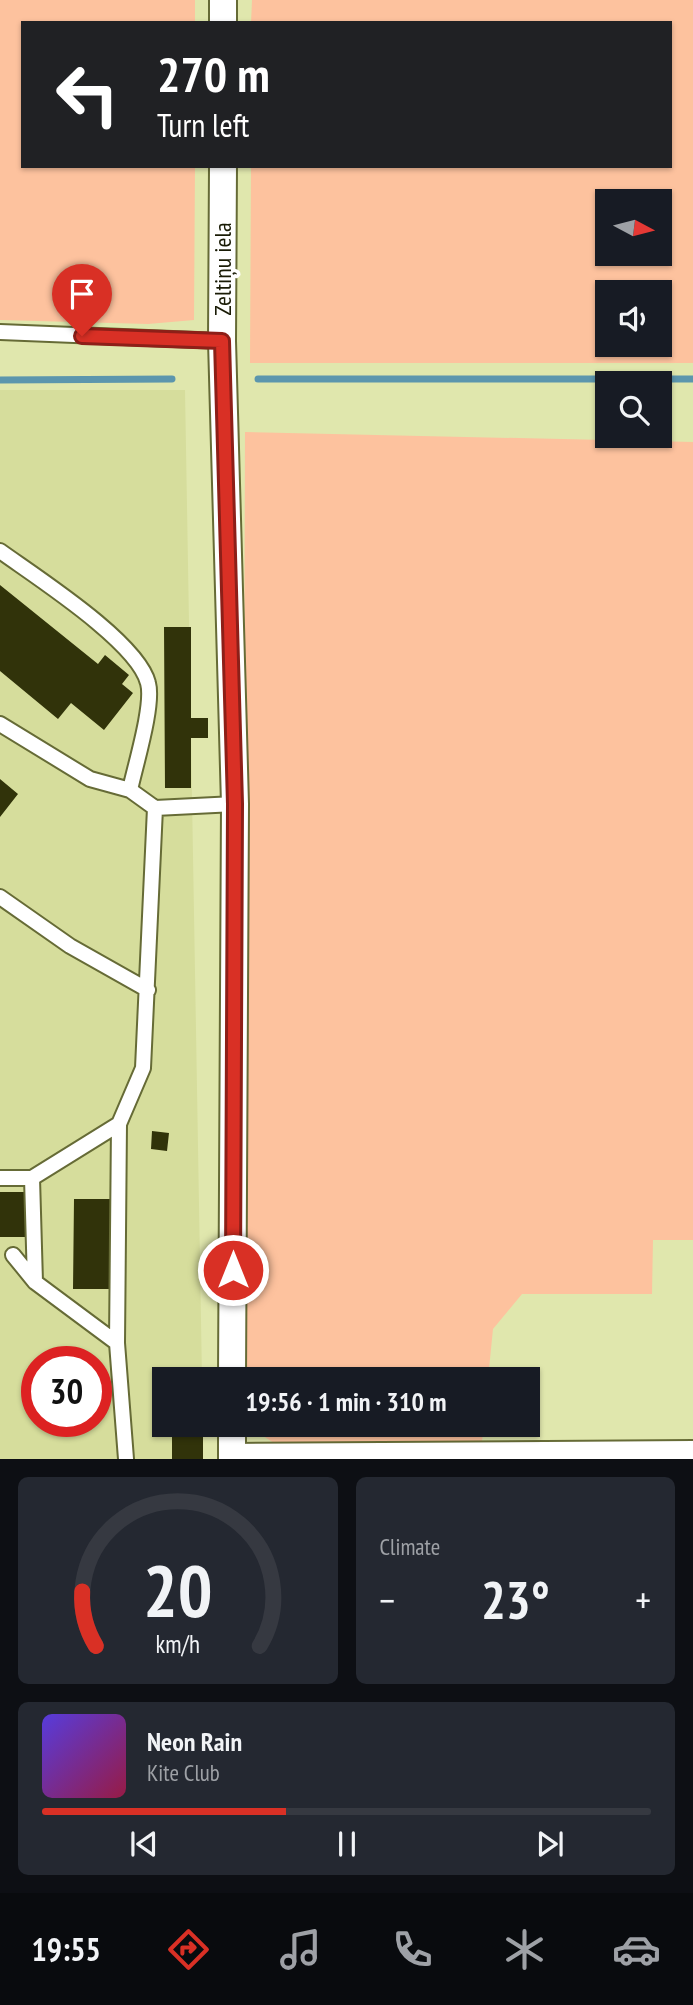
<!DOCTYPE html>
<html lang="en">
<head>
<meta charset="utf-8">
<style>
  :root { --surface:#171b24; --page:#242831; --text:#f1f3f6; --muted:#9ea1a6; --line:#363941; --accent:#d93025 }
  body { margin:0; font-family:"PT Sans Narrow",sans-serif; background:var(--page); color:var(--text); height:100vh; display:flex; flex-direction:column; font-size:26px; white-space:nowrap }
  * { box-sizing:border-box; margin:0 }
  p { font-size:23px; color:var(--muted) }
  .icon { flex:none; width:38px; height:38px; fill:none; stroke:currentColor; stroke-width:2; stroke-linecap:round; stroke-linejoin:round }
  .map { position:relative; height:1459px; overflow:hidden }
  .panel { display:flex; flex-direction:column; gap:18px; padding:18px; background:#0d0f14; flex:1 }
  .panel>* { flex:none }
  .hud { position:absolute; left:21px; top:21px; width:651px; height:147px; border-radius:0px; box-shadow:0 2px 5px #0004; background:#202124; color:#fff; overflow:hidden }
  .needle { width:46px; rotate:97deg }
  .fabs { position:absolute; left:595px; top:189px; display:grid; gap:14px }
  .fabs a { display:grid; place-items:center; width:77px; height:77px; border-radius:0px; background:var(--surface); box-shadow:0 2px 5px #0004; font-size:35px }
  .speed { position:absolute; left:21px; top:1346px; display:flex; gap:14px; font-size:35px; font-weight:700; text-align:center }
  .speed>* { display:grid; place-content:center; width:91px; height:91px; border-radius:50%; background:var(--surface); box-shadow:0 2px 5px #0004; line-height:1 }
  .speed .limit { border:10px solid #d22; background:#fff; color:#111 }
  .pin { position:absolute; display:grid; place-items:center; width:60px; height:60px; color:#fff; margin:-72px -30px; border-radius:50% 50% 50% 0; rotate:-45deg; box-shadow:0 0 7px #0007 }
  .pin .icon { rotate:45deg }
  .me { position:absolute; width:77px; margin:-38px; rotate:0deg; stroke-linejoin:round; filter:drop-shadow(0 0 5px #0008) }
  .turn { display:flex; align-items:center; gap:24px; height:147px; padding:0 21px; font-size:32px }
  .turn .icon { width:91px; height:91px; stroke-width:2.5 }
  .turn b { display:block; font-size:49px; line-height:60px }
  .big { font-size:52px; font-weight:600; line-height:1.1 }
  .panel .widget { flex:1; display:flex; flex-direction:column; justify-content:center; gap:10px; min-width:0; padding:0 24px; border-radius:10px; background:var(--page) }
  .panel .dial { align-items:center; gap:0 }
  .dial svg { height:182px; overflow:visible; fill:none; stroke:var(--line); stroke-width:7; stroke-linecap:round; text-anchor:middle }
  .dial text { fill:var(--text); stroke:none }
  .song { display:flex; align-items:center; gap:21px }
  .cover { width:84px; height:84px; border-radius:10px; background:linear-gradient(135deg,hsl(250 70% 55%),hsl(340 70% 35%)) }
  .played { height:7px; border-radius:4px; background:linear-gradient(90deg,var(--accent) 40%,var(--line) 40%) }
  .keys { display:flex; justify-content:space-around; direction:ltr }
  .heat { display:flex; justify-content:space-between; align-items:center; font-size:38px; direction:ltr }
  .panel .tiles { flex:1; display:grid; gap:18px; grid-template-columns:1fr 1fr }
  .widget:last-child { grid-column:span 2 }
  .trip { position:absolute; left:152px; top:1367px; width:388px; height:70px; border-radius:0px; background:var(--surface); box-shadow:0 2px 5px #0004; font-weight:600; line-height:70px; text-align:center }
  .dock { display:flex; height:112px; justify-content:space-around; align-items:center; background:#090b0e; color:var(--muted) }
  .dock .icon { width:49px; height:49px }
  .dock .current { color:var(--accent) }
  .dock b { font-size:32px; color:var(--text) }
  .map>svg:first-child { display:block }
</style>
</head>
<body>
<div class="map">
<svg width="693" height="1459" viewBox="0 0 693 1459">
  <rect width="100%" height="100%" fill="#e0e7ad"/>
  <path fill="#d6dd9c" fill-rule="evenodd" d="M0,390H185L202,1379H164V1424L202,1425L203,1459H0ZM37,1362H96V1421H37Z"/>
  <path fill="#fdc29e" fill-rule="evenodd" d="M0,0H195V23H23V166H195L194,320L148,324L0,320Z
    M252,0H693V363H250L251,166H670V23H251ZM607,201H660V254H607ZM607,292H660V345H607Z
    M245,432L693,442V1240H653L652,1294H522L493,1329L488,1379H242Z
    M249,1425V1424L484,1425L482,1441L274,1443L251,1428Z"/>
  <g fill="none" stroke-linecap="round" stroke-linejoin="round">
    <path stroke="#5c96ad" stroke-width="7" d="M258,379H693
      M0,380L172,379"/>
  </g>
  <path fill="#31330a" d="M0,585L98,664L105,655L129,675L122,684L133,693L104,730L71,703L58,719L0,671Z
    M164,627H191V718H208V738H191V788H165Z
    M0,779L18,794L0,817Z
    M152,1131L169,1133L167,1151L151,1149Z
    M0,1192H25V1237H0Z
    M74,1199H111L109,1289H73Z
    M172,1424H203V1459H172Z"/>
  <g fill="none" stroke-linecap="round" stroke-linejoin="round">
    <g stroke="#666b36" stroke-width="18">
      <path id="service" d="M0,332L222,341
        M0,551C36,577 138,642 148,683C154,705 135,766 130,790
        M0,724L90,779L130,790L155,808L235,804
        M0,897L70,946L148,990
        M0,1178H32
        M13,1255L35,1282L117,1343L126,1459
        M35,1282L32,1178L119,1124L143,1068L155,808
        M117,1343L119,1124"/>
    </g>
    <g stroke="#666b36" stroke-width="30">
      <path id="minor" d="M223,23V0
        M223,166L222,341L235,804L232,1379
        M232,1457L693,1454
        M232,1459V1424"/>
    </g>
    <use href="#service" stroke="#fff" stroke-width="14"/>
    <use href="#minor" stroke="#fff" stroke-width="26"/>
  </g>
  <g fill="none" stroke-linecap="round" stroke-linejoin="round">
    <g stroke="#8d1f18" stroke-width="18">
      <path id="route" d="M82,336L222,341L235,804L233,1270"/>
    </g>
    <use href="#route" stroke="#d93025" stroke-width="12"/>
  </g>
  <g text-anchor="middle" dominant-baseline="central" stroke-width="7" stroke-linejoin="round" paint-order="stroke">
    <g font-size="24" fill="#191b05" stroke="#fff">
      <text transform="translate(222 269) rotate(-90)">Zeltiņu iela</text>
    </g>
  </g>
</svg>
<div class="fabs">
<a><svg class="needle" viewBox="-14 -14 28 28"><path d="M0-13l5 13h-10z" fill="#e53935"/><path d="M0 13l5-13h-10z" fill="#9ea1a6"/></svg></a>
<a><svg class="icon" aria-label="sound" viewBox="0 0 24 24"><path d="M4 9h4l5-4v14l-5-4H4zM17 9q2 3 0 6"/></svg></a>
<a><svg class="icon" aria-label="search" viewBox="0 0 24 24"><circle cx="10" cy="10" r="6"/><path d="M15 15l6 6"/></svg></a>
</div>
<div class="speed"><div class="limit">30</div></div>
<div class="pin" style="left:82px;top:336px;background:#d93025"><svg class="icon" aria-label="arrive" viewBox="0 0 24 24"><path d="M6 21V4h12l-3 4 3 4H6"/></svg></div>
<svg class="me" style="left:233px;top:1270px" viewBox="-20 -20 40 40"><circle r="17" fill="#d93025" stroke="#fff" stroke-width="3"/><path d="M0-11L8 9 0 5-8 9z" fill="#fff"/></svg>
<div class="trip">19:56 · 1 min · 310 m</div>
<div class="hud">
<div class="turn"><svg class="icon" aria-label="left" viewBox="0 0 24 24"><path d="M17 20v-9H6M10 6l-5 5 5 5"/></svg><div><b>270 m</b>Turn left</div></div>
</div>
</div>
<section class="panel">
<div class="tiles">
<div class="widget dial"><svg viewBox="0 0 100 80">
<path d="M14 69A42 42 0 1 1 86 69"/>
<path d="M14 69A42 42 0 0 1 8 45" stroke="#d93025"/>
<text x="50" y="56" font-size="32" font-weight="700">20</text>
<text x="50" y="72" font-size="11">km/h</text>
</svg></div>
<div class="widget"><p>Climate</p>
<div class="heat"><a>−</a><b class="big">23°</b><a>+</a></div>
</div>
<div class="widget">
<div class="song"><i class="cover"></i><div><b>Neon Rain</b><p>Kite Club</p></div></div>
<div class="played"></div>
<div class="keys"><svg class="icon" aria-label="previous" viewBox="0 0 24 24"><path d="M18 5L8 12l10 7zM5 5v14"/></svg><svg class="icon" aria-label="pause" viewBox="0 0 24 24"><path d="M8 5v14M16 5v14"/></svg><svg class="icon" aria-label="next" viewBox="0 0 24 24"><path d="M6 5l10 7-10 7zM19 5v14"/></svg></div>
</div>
</div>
</section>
<nav class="dock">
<b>19:55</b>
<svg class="icon current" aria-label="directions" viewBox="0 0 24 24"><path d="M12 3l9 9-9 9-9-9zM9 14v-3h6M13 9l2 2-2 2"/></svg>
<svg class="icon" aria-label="music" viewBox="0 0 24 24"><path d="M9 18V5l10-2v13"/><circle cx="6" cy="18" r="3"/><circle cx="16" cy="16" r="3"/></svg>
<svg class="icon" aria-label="phone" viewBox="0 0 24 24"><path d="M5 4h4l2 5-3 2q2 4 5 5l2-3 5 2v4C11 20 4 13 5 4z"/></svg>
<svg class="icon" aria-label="climate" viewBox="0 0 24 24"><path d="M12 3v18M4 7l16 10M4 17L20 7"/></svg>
<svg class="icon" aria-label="car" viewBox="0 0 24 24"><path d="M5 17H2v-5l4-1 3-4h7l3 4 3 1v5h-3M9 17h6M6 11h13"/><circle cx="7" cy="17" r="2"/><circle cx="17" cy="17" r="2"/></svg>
</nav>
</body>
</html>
